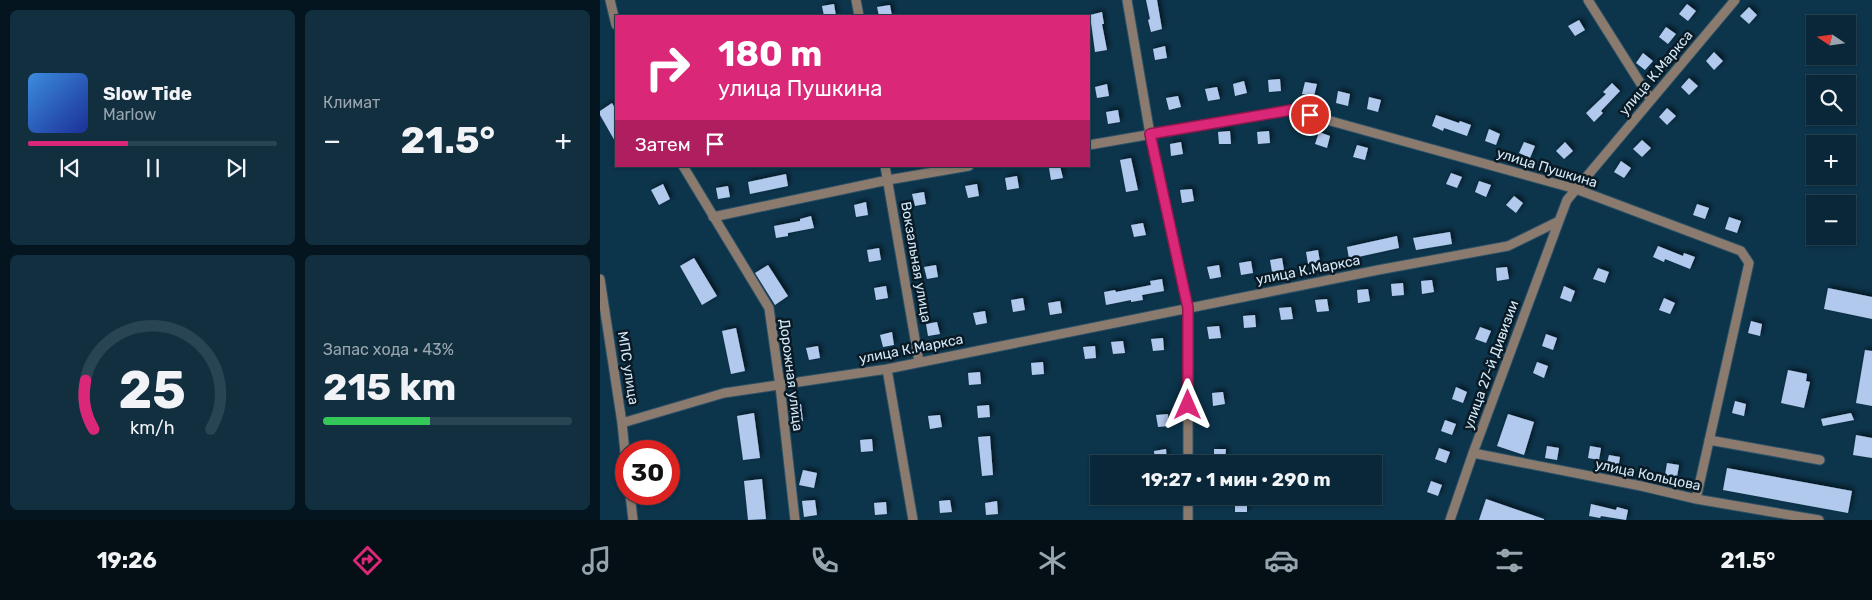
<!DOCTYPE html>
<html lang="ru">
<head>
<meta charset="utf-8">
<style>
  :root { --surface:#092738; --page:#122f40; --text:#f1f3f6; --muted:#99a5ae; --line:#294453; --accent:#db2777 }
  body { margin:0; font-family:Rubik,sans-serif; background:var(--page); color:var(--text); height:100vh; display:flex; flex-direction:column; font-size:19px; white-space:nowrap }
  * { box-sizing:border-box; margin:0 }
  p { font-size:16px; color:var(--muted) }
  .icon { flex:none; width:28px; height:28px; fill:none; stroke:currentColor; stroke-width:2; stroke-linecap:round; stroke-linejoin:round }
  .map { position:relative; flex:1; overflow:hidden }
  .drawer { display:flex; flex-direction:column; gap:10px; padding:10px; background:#05151f; width:600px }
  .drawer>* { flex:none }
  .hud { position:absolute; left:15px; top:15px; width:475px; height:152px; border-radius:0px; box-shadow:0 1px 4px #0004,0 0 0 1px var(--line); background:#db2777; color:#fff; overflow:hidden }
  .needle { width:32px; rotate:283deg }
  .controls { position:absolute; left:1206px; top:15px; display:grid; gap:10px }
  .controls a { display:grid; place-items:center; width:50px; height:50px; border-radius:0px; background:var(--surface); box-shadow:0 1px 4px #0004,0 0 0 1px var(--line); font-size:25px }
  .speed { position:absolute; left:15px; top:440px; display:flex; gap:10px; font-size:25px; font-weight:700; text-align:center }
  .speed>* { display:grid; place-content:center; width:65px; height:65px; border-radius:50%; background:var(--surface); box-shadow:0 1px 4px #0004,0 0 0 1px var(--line); line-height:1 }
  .speed .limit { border:8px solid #d22; background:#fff; color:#111 }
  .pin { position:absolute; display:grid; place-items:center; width:42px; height:42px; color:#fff; margin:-21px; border:2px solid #fff; border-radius:50%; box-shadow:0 1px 5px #0007 }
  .me { position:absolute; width:55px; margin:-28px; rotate:0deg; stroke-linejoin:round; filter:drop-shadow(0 0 4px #0008) }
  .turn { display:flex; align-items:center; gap:18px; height:105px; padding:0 20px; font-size:22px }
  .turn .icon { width:65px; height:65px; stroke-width:2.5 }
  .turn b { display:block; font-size:35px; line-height:42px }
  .then { display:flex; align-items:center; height:48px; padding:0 20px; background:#0003; gap:10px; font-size:19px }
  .big { font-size:38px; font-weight:700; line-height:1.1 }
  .drawer .widget { flex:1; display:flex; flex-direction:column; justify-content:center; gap:8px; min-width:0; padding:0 18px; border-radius:8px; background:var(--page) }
  .drawer .dial { align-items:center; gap:0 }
  .dial svg { height:130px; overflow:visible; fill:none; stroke:var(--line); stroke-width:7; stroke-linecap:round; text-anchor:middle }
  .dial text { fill:var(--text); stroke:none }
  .song { display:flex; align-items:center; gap:15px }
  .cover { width:60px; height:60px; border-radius:8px; background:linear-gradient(135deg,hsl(210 70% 55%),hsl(230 70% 35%)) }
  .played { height:5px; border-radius:2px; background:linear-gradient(90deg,var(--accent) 40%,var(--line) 40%) }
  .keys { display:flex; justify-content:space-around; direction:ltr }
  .heat { display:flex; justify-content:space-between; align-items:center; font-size:28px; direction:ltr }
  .charge { height:8px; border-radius:4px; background:linear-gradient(90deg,#34c759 43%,var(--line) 0) }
  .drawer .tiles { flex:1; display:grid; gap:10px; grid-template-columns:repeat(2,1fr) }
  .trip { position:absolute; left:490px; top:455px; width:292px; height:50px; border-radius:0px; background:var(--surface); box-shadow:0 1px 4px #0004,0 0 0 1px var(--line); font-weight:700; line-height:50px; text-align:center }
  .tabs { display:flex; height:80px; justify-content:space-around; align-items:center; background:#041016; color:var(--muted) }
  .tabs .icon { width:35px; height:35px }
  .tabs .current { color:var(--accent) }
  .tabs b { font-size:22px; color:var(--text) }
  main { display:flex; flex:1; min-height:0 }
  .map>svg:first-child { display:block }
</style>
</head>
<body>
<main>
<section class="drawer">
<div class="tiles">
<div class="widget">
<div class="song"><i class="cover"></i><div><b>Slow Tide</b><p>Marlow</p></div></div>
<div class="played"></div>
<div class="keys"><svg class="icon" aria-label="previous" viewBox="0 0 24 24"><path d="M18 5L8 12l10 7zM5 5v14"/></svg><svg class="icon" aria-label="pause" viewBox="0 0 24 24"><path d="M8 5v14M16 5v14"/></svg><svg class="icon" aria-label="next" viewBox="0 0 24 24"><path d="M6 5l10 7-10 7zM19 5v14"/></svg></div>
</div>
<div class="widget"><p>Климат</p>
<div class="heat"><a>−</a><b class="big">21.5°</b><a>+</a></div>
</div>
<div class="widget dial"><svg viewBox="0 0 100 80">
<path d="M14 69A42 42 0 1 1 86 69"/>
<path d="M14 69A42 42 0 0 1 9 39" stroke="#db2777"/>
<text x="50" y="56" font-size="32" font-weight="700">25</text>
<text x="50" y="72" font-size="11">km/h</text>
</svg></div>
<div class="widget"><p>Запас хода · 43%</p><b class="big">215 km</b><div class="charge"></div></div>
</div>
</section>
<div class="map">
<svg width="1272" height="520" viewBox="0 0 1272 520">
  <defs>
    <filter id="shadow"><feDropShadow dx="2.5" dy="-2.5" stdDeviation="2.5" flood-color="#0009"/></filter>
  </defs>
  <rect width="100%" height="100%" fill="#0c344b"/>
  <path fill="#b2c9ee" filter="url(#shadow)" d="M546,0H557L562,29L551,32L548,20L550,19Z
    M234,4L236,16H224L222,6Z
    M1087,4L1096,11L1088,21L1079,14Z
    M290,5L292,16H279L277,7Z
    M1149,7L1157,15L1149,24L1140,16Z
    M502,12L504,24H502L507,50L495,52L490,15Z
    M979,20L985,30L975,36L968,26Z
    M1066,27L1076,34L1068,44L1059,37Z
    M565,46L567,58L555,60L553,49Z
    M1114,52L1123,61L1114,70L1106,61Z
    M1043,53L1053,61L1045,70L1036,63Z
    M1089,78L1098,86L1089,95L1081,87Z
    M680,79L681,91L669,92L668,80Z
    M644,81L647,93L635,96L633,84Z
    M705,82L717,84L714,96L702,94Z
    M1012,83L1020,91L1001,111L1003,113L994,122L986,113L1006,94L1003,92Z
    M507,84L509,96L497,98L495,87Z
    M617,87L620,99L608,101L605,89Z
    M738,91L750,94L748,106L736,103Z
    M578,96L581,107L569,110L566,98Z
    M769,97L781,100L778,112L767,109Z
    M12,103L16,110V143L0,115V111Z
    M1067,108L1076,116L1067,125L1059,117Z
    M518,110L520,122L508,124L506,112Z
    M836,115L859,123L860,121L871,125L867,136L844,128L843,131L832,126Z
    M889,129L900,134L896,145L885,141Z
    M630,131L631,144H619L618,132Z
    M669,131L670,143L658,144L657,132Z
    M719,132L730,136L727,148L715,144Z
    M1042,140L1051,148L1042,157L1033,149Z
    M581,142L583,154L571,156L570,144Z
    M924,142L935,146L930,158L919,153Z
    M965,142L973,151L964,159L956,151Z
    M757,145L768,148L765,160L753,157Z
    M531,158L538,190L526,192L520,160Z
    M1021,161L1031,168L1024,178L1014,172Z
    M460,166L463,178L451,180L449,168Z
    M851,173L862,177L857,188L846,184Z
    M186,174L188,186L150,194L148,182Z
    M417,176L419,188L407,190L405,178Z
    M879,181L891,185L886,197L875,192Z
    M63,184L70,199L59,205L51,190Z
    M377,184L379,196L368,198L365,186Z
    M128,186L130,197L118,199L116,188Z
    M592,189L594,201L582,203L580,190Z
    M324,192L326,204L315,206L312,194Z
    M914,196L923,203L916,213L906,205Z
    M266,202L268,215L256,217L254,205Z
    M1097,204L1109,208L1105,219L1093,215Z
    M211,216L214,228L188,233V236L176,238L174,226L200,221V219Z
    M1129,217L1141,221L1137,233L1125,229Z
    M543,223L546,235L534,237L531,225Z
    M850,232L852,244L816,250L813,238Z
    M797,236L799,248L749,259L747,247Z
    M1058,246L1083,256L1084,253L1095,257L1090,269L1065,259L1064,262L1053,257Z
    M279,248L281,260L269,262L267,250Z
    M718,250L720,262L708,264L706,252Z
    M94,258L117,296L102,305L80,266Z
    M682,258L684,270L672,272L670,260Z
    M651,261L653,273L641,275L639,263Z
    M168,265L188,296L175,305L155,273Z
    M336,265L338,277L327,279L324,267Z
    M619,265L621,277L610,279L607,267Z
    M907,267L909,279L897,281L896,268Z
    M998,268L1009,272L1005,283L993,279Z
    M562,279L564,291L542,295L543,300L531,302V300L506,305L504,292L515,290L516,292L551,285L550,281Z
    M832,280L834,292L822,294L821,281Z
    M803,283L804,295L792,296L791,284Z
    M286,286L288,298L276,300L274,288Z
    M964,286L975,291L971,302L960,298Z
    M1228,288L1272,297V319L1224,309Z
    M768,289L770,301L758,303L757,290Z
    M423,298L425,310L413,312L411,300Z
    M1064,298L1075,303L1070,314L1059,310Z
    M727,299L729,311L717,312L715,300Z
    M460,301L462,313L450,315L448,303Z
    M691,307L693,319L681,320L679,308Z
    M385,311L387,323L376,325L373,313Z
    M655,315L656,327L644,328L643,316Z
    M1151,321L1162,324L1160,336L1148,333Z
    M337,322L340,334L328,336L326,324Z
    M619,326L621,338L609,339L607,327Z
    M880,327L891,331L886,343L875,339Z
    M136,328L145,371L131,374L122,331Z
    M292,332L294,345L283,347L280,335Z
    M946,334L957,338L953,350L942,346Z
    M563,338L564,350L553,351L551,339Z
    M523,341L525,353L513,354L511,342Z
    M218,346L220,358L209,360L206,348Z
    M495,346L496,358L485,359L483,347Z
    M1265,350L1272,351V406L1256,403Z
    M443,362L444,374L432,375L431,363Z
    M937,362L948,366L944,378L933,373Z
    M1188,370L1207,374L1206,381L1210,382L1204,408L1181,403Z
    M380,372L381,384L369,385L368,373Z
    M856,387L867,392L863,403L852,399Z
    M623,392L625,404L613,406L612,393Z
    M1135,401L1146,404L1144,416L1132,413Z
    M201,404L203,421L190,422L189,406Z
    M389,405L390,417L378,418L377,406Z
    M154,413L160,458L143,460L137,416Z
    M1251,413L1254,420L1223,426L1221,419Z
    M568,414L569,426L558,427L556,415Z
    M908,414L934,422L924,455L897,446Z
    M340,415L342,427L330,429L328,416Z
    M845,420L856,424L852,435L841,431Z
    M1256,435L1272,438V458L1253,455Z
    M390,436L393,475L382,476L378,437Z
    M272,439L273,451L261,452L260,440Z
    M947,446L959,448L957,460L945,458Z
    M990,446L1001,448L999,460L988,458Z
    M839,448L850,452L846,463L835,459Z
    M566,449L567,462L555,463L554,451Z
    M614,449H626L625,461H614Z
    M1009,455L1020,457L1018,469L1006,467Z
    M1067,463L1079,465L1077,477L1065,475Z
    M1127,468L1252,491L1248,513L1123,490Z
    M203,470L217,473L214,488L199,485Z
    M162,479L166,519L148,520L144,481Z
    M831,481L842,485L838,496L827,492Z
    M886,499L944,519V520H879Z
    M215,500L217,515L204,517L202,501Z
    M350,500L352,512L340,513L339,501Z
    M635,500H647V512H635Z
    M397,501L398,514L386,515L385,503Z
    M286,502L287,514L275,515L274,503Z
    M991,504L1016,510L1017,507L1028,510L1026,520L1001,516L1000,518L989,516Z"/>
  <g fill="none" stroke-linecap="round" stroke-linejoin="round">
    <g stroke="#2c5167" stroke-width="11">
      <path id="minor" d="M10,0L16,25
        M256,0L259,16
        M527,0L550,134L588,308V464
        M988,0L1051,100
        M489,145L691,110L976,189L1141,251L1149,263L1096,499
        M83,166L169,308L180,386L195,520
        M285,166L319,362
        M113,217L288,180L369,166
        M0,279L22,423L26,462
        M287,369L313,520
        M22,423L124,393L287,369L778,270L908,246L959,221L967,200L1135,0
        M1109,440L1220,460
        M873,453L1041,486L1096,499L1219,520
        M30,494L33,520
        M588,496V520
        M850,520L873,453L959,221"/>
    </g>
    <use href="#minor" stroke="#8b7a6e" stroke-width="9"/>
  </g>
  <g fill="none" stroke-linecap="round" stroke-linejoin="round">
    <g stroke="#8e194d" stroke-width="12">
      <path id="route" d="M588,405V308L550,134L691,110L710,115"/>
    </g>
    <use href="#route" stroke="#db2777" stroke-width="9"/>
  </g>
  <g text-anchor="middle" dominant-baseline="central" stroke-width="5" stroke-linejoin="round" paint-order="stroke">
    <g font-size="14" fill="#d3e8f7" stroke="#0a1a25">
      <text transform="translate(1056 73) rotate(-50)">улица К.Маркса</text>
      <text transform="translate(947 168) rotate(17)">улица Пушкина</text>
      <text transform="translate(316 262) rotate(80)">Вокзальная улица</text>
      <text transform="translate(708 270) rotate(-11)">улица К.Маркса</text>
      <text transform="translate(311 349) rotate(-11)">улица К.Маркса</text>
      <text transform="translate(891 365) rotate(-70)">улица 27-й Дивизии</text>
      <text transform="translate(28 368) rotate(81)">МПС улица</text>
      <text transform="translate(191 375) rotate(83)">Дорожная улица</text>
      <text transform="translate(1048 475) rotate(12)">улица Кольцова</text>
    </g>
  </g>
</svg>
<div class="controls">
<a><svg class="needle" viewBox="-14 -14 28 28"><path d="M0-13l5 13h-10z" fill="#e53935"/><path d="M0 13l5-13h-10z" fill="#99a5ae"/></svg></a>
<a><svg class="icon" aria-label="search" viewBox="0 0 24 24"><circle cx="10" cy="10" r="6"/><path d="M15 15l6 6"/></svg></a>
<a>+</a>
<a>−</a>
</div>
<div class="speed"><div class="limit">30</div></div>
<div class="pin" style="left:710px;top:115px;background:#d93025"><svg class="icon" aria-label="arrive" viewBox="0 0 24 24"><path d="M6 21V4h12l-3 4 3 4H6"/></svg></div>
<svg class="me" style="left:588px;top:405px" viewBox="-20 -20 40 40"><path d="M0-17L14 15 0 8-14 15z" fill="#db2777" stroke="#fff" stroke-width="4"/></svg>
<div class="trip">19:27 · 1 мин · 290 m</div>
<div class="hud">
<div class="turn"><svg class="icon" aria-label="right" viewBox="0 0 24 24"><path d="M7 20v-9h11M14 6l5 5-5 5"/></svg><div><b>180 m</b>улица Пушкина</div></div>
<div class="then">Затем<svg class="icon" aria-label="arrive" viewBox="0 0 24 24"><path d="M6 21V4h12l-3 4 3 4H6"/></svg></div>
</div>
</div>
</main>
<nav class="tabs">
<b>19:26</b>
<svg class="icon current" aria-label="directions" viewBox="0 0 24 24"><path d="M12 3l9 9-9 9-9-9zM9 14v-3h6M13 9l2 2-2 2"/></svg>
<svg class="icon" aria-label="music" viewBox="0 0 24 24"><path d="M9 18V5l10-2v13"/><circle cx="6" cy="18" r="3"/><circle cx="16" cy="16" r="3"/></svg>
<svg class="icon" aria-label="phone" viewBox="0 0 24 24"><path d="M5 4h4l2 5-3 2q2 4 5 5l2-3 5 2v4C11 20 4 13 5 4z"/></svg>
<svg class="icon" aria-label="climate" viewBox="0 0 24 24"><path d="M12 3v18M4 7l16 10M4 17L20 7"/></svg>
<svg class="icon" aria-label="car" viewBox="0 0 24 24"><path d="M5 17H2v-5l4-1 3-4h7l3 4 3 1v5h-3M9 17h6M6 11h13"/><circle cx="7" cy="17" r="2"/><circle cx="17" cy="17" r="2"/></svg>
<svg class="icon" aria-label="filters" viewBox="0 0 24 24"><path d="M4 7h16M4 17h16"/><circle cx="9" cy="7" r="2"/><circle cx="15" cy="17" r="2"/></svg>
<b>21.5°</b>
</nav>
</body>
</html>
